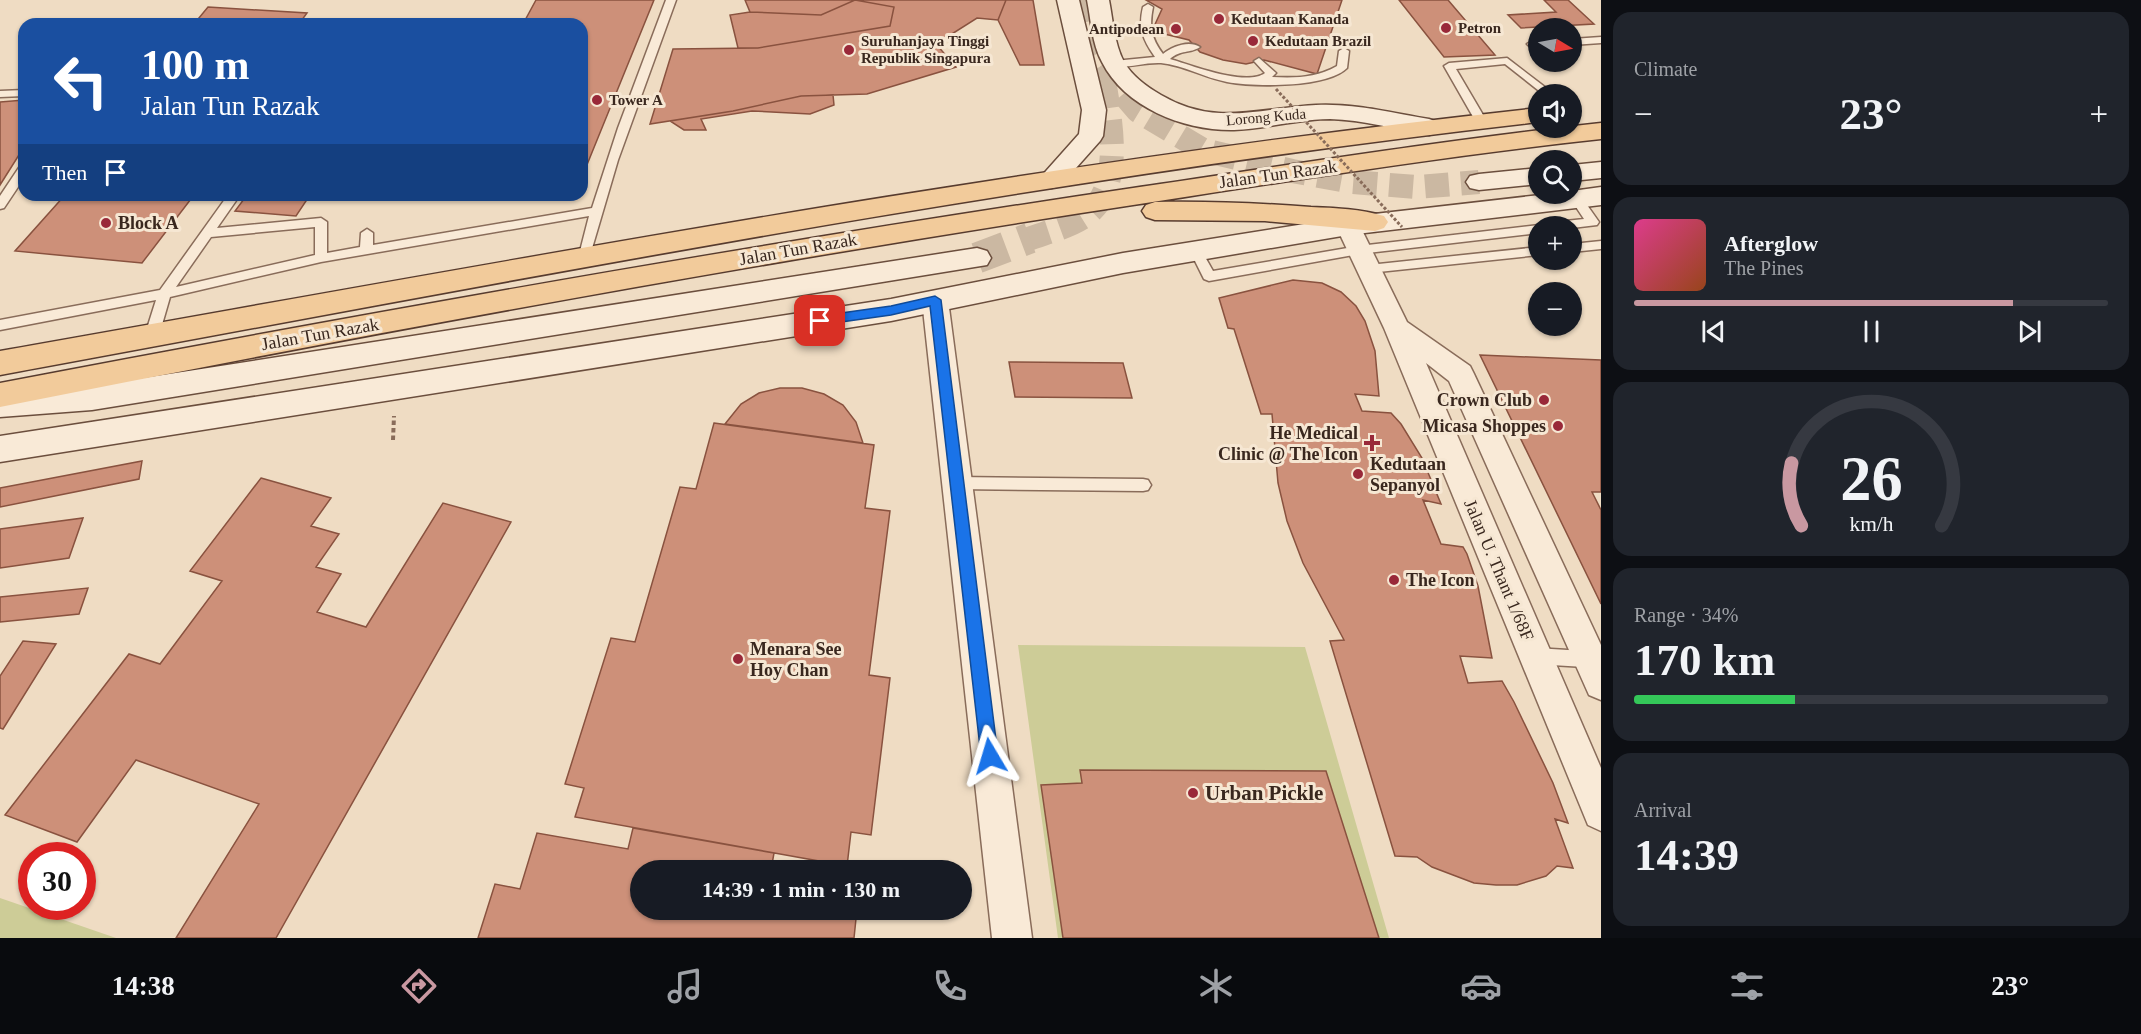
<!DOCTYPE html>
<html lang="en">
<head>
<meta charset="utf-8">
<style>
  :root { --surface:#171b24; --page:#20242c; --text:#f1f3f6; --muted:#9ea1a6; --line:#363941; --accent:#c998a1 }
  body { margin:0; font-family:"Times New Roman",serif; background:var(--page); color:var(--text); height:100vh; display:flex; flex-direction:column; font-size:22px; white-space:nowrap }
  * { box-sizing:border-box; margin:0 }
  p { font-size:20px; color:var(--muted) }
  .icon { flex:none; width:33px; height:33px; fill:none; stroke:currentColor; stroke-width:2; stroke-linecap:round; stroke-linejoin:round }
  .map { position:relative; flex:1; overflow:hidden }
  .drawer { display:flex; flex-direction:column; gap:12px; padding:12px; background:#0d0f14; width:540px }
  .drawer>* { flex:none }
  .banner { position:absolute; left:18px; top:18px; width:570px; height:183px; border-radius:18px; box-shadow:0 2px 4px #0004; background:#1a4fa0; color:#fff; overflow:hidden }
  .needle { width:39px; rotate:100deg }
  .controls { position:absolute; left:1528px; top:18px; display:grid; gap:12px }
  .controls a { display:grid; place-items:center; width:54px; height:54px; border-radius:50%; background:var(--surface); box-shadow:0 2px 4px #0004; font-size:30px }
  .speed { position:absolute; left:18px; top:842px; display:flex; gap:12px; font-size:30px; font-weight:700; text-align:center }
  .speed>* { display:grid; place-content:center; width:78px; height:78px; border-radius:50%; background:var(--surface); box-shadow:0 2px 4px #0004; line-height:1 }
  .speed .limit { border:9px solid #d22; background:#fff; color:#111 }
  .pin { position:absolute; display:grid; place-items:center; width:51px; height:51px; color:#fff; margin:-26px; border-radius:12px; box-shadow:0 3px 9px #0006 }
  .me { position:absolute; width:66px; margin:-33px; rotate:353deg; stroke-linejoin:round; filter:drop-shadow(0 0 4px #0008) }
  .turn { display:flex; align-items:center; gap:21px; height:126px; padding:0 24px; font-size:27px }
  .turn .icon { width:78px; height:78px; stroke-width:2.5 }
  .turn b { display:block; font-size:42px; line-height:51px }
  .then { display:flex; align-items:center; height:57px; padding:0 24px; background:#0003; gap:12px; font-size:22px }
  .big { font-size:45px; font-weight:600; line-height:1.1 }
  .drawer .tile { flex:1; display:flex; flex-direction:column; justify-content:center; gap:9px; min-width:0; padding:0 21px; border-radius:18px; background:var(--page) }
  .drawer .dial { align-items:center; gap:0 }
  .dial svg { height:156px; overflow:visible; fill:none; stroke:var(--line); stroke-width:7; stroke-linecap:round; text-anchor:middle }
  .dial text { fill:var(--text); stroke:none }
  .song { display:flex; align-items:center; gap:18px }
  .cover { width:72px; height:72px; border-radius:9px; background:linear-gradient(135deg,hsl(330 70% 55%),hsl(20 70% 35%)) }
  .played { height:6px; border-radius:3px; background:linear-gradient(90deg,var(--accent) 80%,var(--line) 80%) }
  .keys { display:flex; justify-content:space-around; direction:ltr }
  .heat { display:flex; justify-content:space-between; align-items:center; font-size:33px; direction:ltr }
  .charge { height:9px; border-radius:4px; background:linear-gradient(90deg,#34c759 34%,var(--line) 0) }
  .trip { position:absolute; left:630px; top:860px; width:342px; height:60px; border-radius:30px; background:var(--surface); box-shadow:0 2px 4px #0004; font-weight:600; line-height:60px; text-align:center }
  .dock { display:flex; height:96px; justify-content:space-around; align-items:center; background:#090b0e; color:var(--muted) }
  .dock .icon { width:42px; height:42px }
  .dock .selected { color:var(--accent) }
  .dock b { font-size:27px; color:var(--text) }
  main { display:flex; flex:1; min-height:0 }
  .map>svg:first-child { display:block }
</style>
</head>
<body>
<main>
<div class="map">
<svg width="1601" height="938" viewBox="0 0 1601 938">
  <rect width="100%" height="100%" fill="#efdcc3"/>
  <path fill="#cdcc97" d="M1018,645L1305,647L1389,938H1058Z
    M0,898L116,938H0Z"/>
  <path fill="#cd9079" stroke="#89523f" stroke-width="1.5" d="M536,0H654L582,177V24H523Z
    M745,0H855L821,15L750,12Z
    M855,0H1006L998,20L977,18L936,44L956,67L867,94L801,96L733,111L650,124L673,49L758,48L890,26L894,7Z
    M855,0L894,7L890,26L758,48H738L730,15L750,12L821,15Z
    M1006,0H1033L1044,65H1020L998,20Z
    M1146,0H1342L1317,74L1264,60L1246,64L1223,60L1200,52L1189,40L1152,31L1162,9Z
    M1399,0H1448L1495,55L1444,57Z
    M1544,0H1568L1594,24L1521,28L1508,15L1556,12Z
    M208,7L307,13L299,24H194Z
    M833,95L834,105L810,114L752,111L701,119L706,130H684L670,121L733,111L801,96Z
    M24,100V147L0,185V102Z
    M65,195H194L142,263L15,251Z
    M247,195H310L296,216L235,211Z
    M1293,280L1322,283L1341,292L1356,306L1365,321L1375,351L1379,396L1355,394L1362,411L1391,413L1401,424L1422,458L1441,504L1423,500L1441,544L1463,547L1467,554L1478,586L1492,658L1460,656L1468,683L1502,681L1514,702L1553,783L1568,823L1555,819L1573,868L1557,866L1546,876L1517,885H1496L1474,883L1432,867L1417,857L1395,856L1330,641L1344,640L1303,563L1287,521L1278,483L1272,414H1261L1234,329L1228,328L1219,298Z
    M1480,355L1601,360V492H1592L1601,510V604Z
    M1009,362L1123,363L1132,398L1015,397Z
    M780,388H802L824,394L843,405L856,422L863,443L725,424L741,404L759,393Z
    M714,423L874,445L865,508L890,511L869,675L890,678L871,835L851,832L847,866L575,817L584,788L565,784L611,638L635,642L680,487L696,489Z
    M142,461L139,479L0,507V488Z
    M261,478L331,498L311,526L339,534L316,567L341,574L317,612L366,627L443,503L511,522L276,938H176L259,804L136,760L77,842L5,815L129,654L160,664L222,581L190,571Z
    M83,518L69,558L0,568V529Z
    M88,588L79,614L0,622V597Z
    M23,641L56,644L3,729L0,728V676Z
    M1080,770L1326,771L1379,938H1063L1041,785L1082,783Z
    M633,828L774,853L771,870H640V909H857L854,938H478L495,884L520,889L537,833L628,849Z"/>
  <g fill="none" stroke-linecap="round" stroke-linejoin="round">
    <path stroke="#cbb8a2" stroke-width="24" stroke-dasharray="24 12" stroke-linecap="butt" d="M1076,0L1090,55L1138,111L1203,150L1292,171L1352,182L1417,187L1479,182
      M1026,240C1044,233 1066,228 1082,218C1129,189 1108,112 1102,67"/>
    <path stroke="#cbb8a2" stroke-width="31" stroke-dasharray="31 16" stroke-linecap="butt" d="M977,258L1030,238"/>
    <g stroke="#896c5a" stroke-width="3">
      <path id="lane" d="M666,0H676L618,160L588,262H580L578,259L589,216L321,262L170,297L159,335L152,340L145,335L156,300L0,330V320L160,290L228,195H240L217,228L321,218L327,222V253L360,247L361,233L367,229L373,233V245L592,208L618,128ZM315,227V255L176,287L211,237Z
        M1148,4L1153,7C1149,26 1151,38 1163,54C1172,46 1190,40 1200,47C1190,54 1181,49 1170,59C1191,65 1246,87 1265,73L1254,61L1259,58L1276,73L1272,77C1295,78 1316,78 1337,66L1339,51L1344,48L1349,51L1347,68C1327,88 1255,87 1227,82C1205,78 1183,65 1161,63C1144,62 1127,69 1110,66L1109,64L1114,61L1155,57C1143,40 1138,28 1143,7Z
        M1601,37V43L1572,45V39Z
        M1532,41H1539V55L1527,44Z
        M1507,58L1554,94H1543L1505,64L1456,69L1486,120L1484,122H1476L1444,66L1449,63Z
        M1544,62H1554L1555,63L1550,66Z
        M24,90V96L0,97V91Z
        M24,165V178L4,208L0,209V196L20,166Z
        M1576,194L1580,195L1599,222L1597,225L1572,228V226H1550L1556,222L1584,219L1570,198Z
        M1539,225L1544,226H1539V233L1359,254L1209,281L1204,279L1190,251L1196,247L1200,248L1213,271L1359,246Z
        M1601,241V249L1572,252V244Z
        M1539,247V255L1369,273L1363,269L1369,265Z
        M956,477L1143,479L1148,480L1151,485L1148,490L1143,491L956,489L951,487L948,483L951,479Z
        M1535,648L1601,652V668L1535,664L1529,662L1526,656L1529,650Z"/>
    </g>
    <g stroke="#896c5a" stroke-width="3">
      <path id="street" d="M1348,218L1357,220L1360,226L1407,322L1470,366L1474,374L1601,645V700L1589,695L1449,381L1426,363L1601,768V831L1588,825L1384,328L1336,226L1339,220Z
        M935,291L944,293L948,300L1032,938H992L922,300L926,293Z"/>
    </g>
    <g stroke="#6b4e3d" stroke-width="3">
      <path id="secondary" d="M1057,0H1079L1106,110L1103,136L1100,141L1060,186L1051,188L1042,186L1038,180L1079,134L1082,110Z
        M1087,0H1109C1113,20 1114,43 1124,62C1132,76 1147,87 1161,95C1215,127 1259,108 1316,105C1354,103 1392,113 1429,119L1438,122L1441,127L1438,132L1429,135C1396,129 1363,120 1330,119C1297,119 1266,129 1234,130C1185,131 1125,108 1102,62C1092,44 1091,20 1087,0Z
        M1601,162V178L1572,181V165Z
        M1539,168V184L1479,190L1470,188L1466,182L1470,176L1479,174Z
        M1601,187V205L1348,235L1123,273L891,321L0,462V436L891,299L1123,253L1348,217L1549,194H1572V191Z
        M977,248L987,251L991,258L987,265L92,410L0,417V393L92,386Z"/>
    </g>
    <g stroke="#573b2e" stroke-width="3">
      <path id="primary" d="M1539,108V122C1022,180 511,281 0,375V351C511,261 1023,163 1539,108Z
        M1601,123V139C1444,156 1289,181 1133,205C753,263 376,332 0,407V383C377,311 754,244 1133,188C1289,165 1446,140 1601,123Z
        M1155,202C1207,201 1259,203 1311,207C1336,208 1361,209 1384,216L1388,222L1384,228L1375,231L1265,221L1155,220L1146,217L1142,211L1146,205Z"/>
    </g>
    <path stroke="#896c5a" stroke-width="4" stroke-dasharray="4.5 3" stroke-linecap="butt" d="M393,440L394,416"/>
    <use href="#lane" fill="#f9ead7" fill-rule="evenodd"/>
    <use href="#street" fill="#f9ead7" fill-rule="evenodd"/>
    <use href="#secondary" fill="#f9ead7" fill-rule="evenodd"/>
    <use href="#primary" fill="#f2cb9b" fill-rule="evenodd"/>
    <path stroke="#896c5a" stroke-width="3" stroke-dasharray="3 2" stroke-linecap="butt" d="M1276,89L1402,227"/>
  </g>
  <path fill="#1a73e8" stroke="#114b97" stroke-width="1.5" d="M935,296L941,300L998,756L996,762L990,764L984,762L981,756L930,306L891,315L820,325L814,321L820,316L891,306Z"/>
  <g fill="#992939" stroke="#f6e7d3" stroke-width="2">
    <circle cx="1219" cy="19" r="6"/>
    <circle cx="1446" cy="28" r="6"/>
    <circle cx="1176" cy="29" r="6"/>
    <circle cx="1253" cy="41" r="6"/>
    <circle cx="849" cy="50" r="6"/>
    <circle cx="597" cy="100" r="6"/>
    <circle cx="106" cy="223" r="6"/>
    <circle cx="1544" cy="400" r="6"/>
    <circle cx="1558" cy="426" r="6"/>
    <path d="M1369 434h6v6h6v6h-6v6h-6v-6h-6v-6h6z"/>
    <circle cx="1358" cy="474" r="6"/>
    <circle cx="1394" cy="580" r="6"/>
    <circle cx="738" cy="659" r="6"/>
    <circle cx="1193" cy="793" r="6"/>
  </g>
  <g text-anchor="middle" dominant-baseline="central" stroke-width="6" stroke-linejoin="round" paint-order="stroke">
    <g font-size="15" font-weight="bold" fill="#39271e" stroke="#f6e7d3" text-anchor="start">
      <text x="1231" y="19">Kedutaan Kanada</text>
      <text x="1458" y="28">Petron</text>
      <text x="1164" y="29" text-anchor="end">Antipodean</text>
      <text x="861" y="41">Suruhanjaya Tinggi<tspan x="861" dy="17">Republik Singapura</tspan></text>
      <text x="1265" y="41">Kedutaan Brazil</text>
      <text x="609" y="100">Tower A</text>
    </g>
    <g font-size="15" fill="#39271e" stroke="#f6e7d3">
      <text transform="translate(1266 117) rotate(-5)">Lorong Kuda</text>
    </g>
    <g font-size="18" fill="#39271e" stroke="#f6e7d3">
      <text transform="translate(1278 174) rotate(-8)">Jalan Tun Razak</text>
      <text transform="translate(798 249) rotate(-10)">Jalan Tun Razak</text>
      <text transform="translate(320 334) rotate(-10)">Jalan Tun Razak</text>
      <text transform="translate(1499 570) rotate(67)">Jalan U. Thant 1/68F</text>
    </g>
    <g font-size="18" font-weight="bold" fill="#39271e" stroke="#f6e7d3" text-anchor="start">
      <text x="118" y="223">Block A</text>
      <text x="1532" y="400" text-anchor="end">Crown Club</text>
      <text x="1546" y="426" text-anchor="end">Micasa Shoppes</text>
      <text x="1358" y="433" text-anchor="end">He Medical<tspan x="1358" dy="21">Clinic @ The Icon</tspan></text>
      <text x="1370" y="464">Kedutaan<tspan x="1370" dy="21">Sepanyol</tspan></text>
      <text x="1406" y="580">The Icon</text>
      <text x="750" y="649">Menara See<tspan x="750" dy="21">Hoy Chan</tspan></text>
    </g>
    <g font-size="21" font-weight="bold" fill="#39271e" stroke="#f6e7d3" text-anchor="start">
      <text x="1205" y="793">Urban Pickle</text>
    </g>
  </g>
</svg>
<div class="controls">
<a><svg class="needle" viewBox="-14 -14 28 28"><path d="M0-13l5 13h-10z" fill="#e53935"/><path d="M0 13l5-13h-10z" fill="#9ea1a6"/></svg></a>
<a><svg class="icon" aria-label="sound" viewBox="0 0 24 24"><path d="M4 9h4l5-4v14l-5-4H4zM17 9q2 3 0 6"/></svg></a>
<a><svg class="icon" aria-label="search" viewBox="0 0 24 24"><circle cx="10" cy="10" r="6"/><path d="M15 15l6 6"/></svg></a>
<a>+</a>
<a>−</a>
</div>
<div class="speed"><div class="limit">30</div></div>
<div class="pin" style="left:820px;top:321px;background:#d93025"><svg class="icon" aria-label="arrive" viewBox="0 0 24 24"><path d="M6 21V4h12l-3 4 3 4H6"/></svg></div>
<svg class="me" style="left:990px;top:756px" viewBox="-20 -20 40 40"><path d="M0-17L14 15 0 8-14 15z" fill="#1a73e8" stroke="#fff" stroke-width="4"/></svg>
<div class="trip">14:39 · 1 min · 130 m</div>
<div class="banner">
<div class="turn"><svg class="icon" aria-label="left" viewBox="0 0 24 24"><path d="M17 20v-9H6M10 6l-5 5 5 5"/></svg><div><b>100 m</b>Jalan Tun Razak</div></div>
<div class="then">Then<svg class="icon" aria-label="arrive" viewBox="0 0 24 24"><path d="M6 21V4h12l-3 4 3 4H6"/></svg></div>
</div>
</div>
<section class="drawer">
<div class="tile"><p>Climate</p>
<div class="heat"><a>−</a><b class="big">23°</b><a>+</a></div>
</div>
<div class="tile">
<div class="song"><i class="cover"></i><div><b>Afterglow</b><p>The Pines</p></div></div>
<div class="played"></div>
<div class="keys"><svg class="icon" aria-label="previous" viewBox="0 0 24 24"><path d="M18 5L8 12l10 7zM5 5v14"/></svg><svg class="icon" aria-label="pause" viewBox="0 0 24 24"><path d="M8 5v14M16 5v14"/></svg><svg class="icon" aria-label="next" viewBox="0 0 24 24"><path d="M6 5l10 7-10 7zM19 5v14"/></svg></div>
</div>
<div class="tile dial"><svg viewBox="0 0 100 80">
<path d="M14 69A42 42 0 1 1 86 69"/>
<path d="M14 69A42 42 0 0 1 9 37" stroke="#c998a1"/>
<text x="50" y="56" font-size="32" font-weight="700">26</text>
<text x="50" y="72" font-size="11">km/h</text>
</svg></div>
<div class="tile"><p>Range · 34%</p><b class="big">170 km</b><div class="charge"></div></div>
<div class="tile"><p>Arrival</p><b class="big">14:39</b></div>
</section>
</main>
<nav class="dock">
<b>14:38</b>
<svg class="icon selected" aria-label="directions" viewBox="0 0 24 24"><path d="M12 3l9 9-9 9-9-9zM9 14v-3h6M13 9l2 2-2 2"/></svg>
<svg class="icon" aria-label="music" viewBox="0 0 24 24"><path d="M9 18V5l10-2v13"/><circle cx="6" cy="18" r="3"/><circle cx="16" cy="16" r="3"/></svg>
<svg class="icon" aria-label="phone" viewBox="0 0 24 24"><path d="M5 4h4l2 5-3 2q2 4 5 5l2-3 5 2v4C11 20 4 13 5 4z"/></svg>
<svg class="icon" aria-label="climate" viewBox="0 0 24 24"><path d="M12 3v18M4 7l16 10M4 17L20 7"/></svg>
<svg class="icon" aria-label="car" viewBox="0 0 24 24"><path d="M5 17H2v-5l4-1 3-4h7l3 4 3 1v5h-3M9 17h6M6 11h13"/><circle cx="7" cy="17" r="2"/><circle cx="17" cy="17" r="2"/></svg>
<svg class="icon" aria-label="filters" viewBox="0 0 24 24"><path d="M4 7h16M4 17h16"/><circle cx="9" cy="7" r="2"/><circle cx="15" cy="17" r="2"/></svg>
<b>23°</b>
</nav>
</body>
</html>
